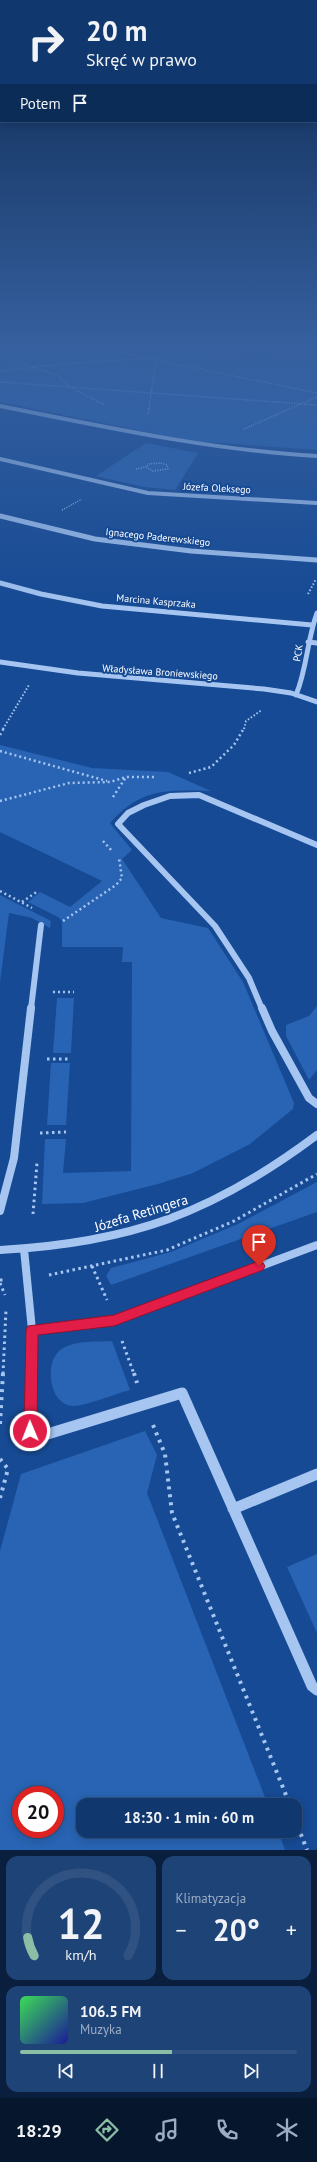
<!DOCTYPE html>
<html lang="pl">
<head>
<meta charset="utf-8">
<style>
  :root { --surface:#10386f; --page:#1e4377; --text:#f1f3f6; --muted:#9cacc3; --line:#305282; --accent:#8abfa5 }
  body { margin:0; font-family:"PT Sans",sans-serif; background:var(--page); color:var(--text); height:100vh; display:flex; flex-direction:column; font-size:15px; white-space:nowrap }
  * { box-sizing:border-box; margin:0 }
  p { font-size:13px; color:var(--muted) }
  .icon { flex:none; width:22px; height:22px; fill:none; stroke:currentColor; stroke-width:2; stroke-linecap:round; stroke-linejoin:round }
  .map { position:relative; height:1850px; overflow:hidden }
  .sheet { display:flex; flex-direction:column; gap:6px; padding:6px; background:#091f3d; flex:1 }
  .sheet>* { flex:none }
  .hud { position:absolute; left:0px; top:0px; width:317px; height:122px; box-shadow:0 2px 10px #0003,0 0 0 1px var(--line); background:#10386f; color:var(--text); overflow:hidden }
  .speed { position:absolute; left:12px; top:1786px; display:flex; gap:8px; font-size:20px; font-weight:700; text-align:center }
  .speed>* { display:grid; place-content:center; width:52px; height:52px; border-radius:50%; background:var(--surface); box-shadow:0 2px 10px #0003,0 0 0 1px var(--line); line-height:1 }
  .speed .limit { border:6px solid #d22; background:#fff; color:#111 }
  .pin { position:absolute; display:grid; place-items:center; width:34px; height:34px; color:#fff; margin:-41px -17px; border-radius:50% 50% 50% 0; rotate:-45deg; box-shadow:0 0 4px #0007 }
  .pin .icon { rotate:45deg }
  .me { position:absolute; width:44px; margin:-22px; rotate:359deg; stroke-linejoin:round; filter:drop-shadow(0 0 3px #0008) }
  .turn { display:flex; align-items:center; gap:14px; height:84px; padding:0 20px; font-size:18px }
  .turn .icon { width:52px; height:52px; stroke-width:2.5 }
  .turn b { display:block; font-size:28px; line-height:34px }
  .then { display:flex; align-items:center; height:38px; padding:0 20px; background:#0003; gap:8px; font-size:15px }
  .big { font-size:30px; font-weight:800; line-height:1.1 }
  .sheet .card { flex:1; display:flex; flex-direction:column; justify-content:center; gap:6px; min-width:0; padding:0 14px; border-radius:12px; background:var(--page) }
  .sheet .dial { align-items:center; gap:0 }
  .dial svg { height:104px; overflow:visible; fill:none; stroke:var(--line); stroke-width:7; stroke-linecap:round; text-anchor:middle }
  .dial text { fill:var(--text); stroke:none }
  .song { display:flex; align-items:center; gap:12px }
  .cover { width:48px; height:48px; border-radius:6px; background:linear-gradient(135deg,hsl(130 70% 55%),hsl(240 70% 35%)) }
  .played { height:4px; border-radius:2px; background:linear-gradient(90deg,var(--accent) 55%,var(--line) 55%) }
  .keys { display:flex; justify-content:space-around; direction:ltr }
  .heat { display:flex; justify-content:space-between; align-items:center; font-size:22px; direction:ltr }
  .sheet .tiles { flex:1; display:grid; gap:6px; grid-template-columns:1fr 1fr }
  .card:last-child { grid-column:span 2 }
  .trip { position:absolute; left:76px; top:1798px; width:226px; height:40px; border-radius:12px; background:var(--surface); box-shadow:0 2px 10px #0003,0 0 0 1px var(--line); font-weight:800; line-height:40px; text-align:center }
  .dock { display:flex; height:64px; justify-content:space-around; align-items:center; background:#06162c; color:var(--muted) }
  .dock .icon { width:28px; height:28px }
  .dock .selected { color:var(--accent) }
  .dock b { font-size:18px; color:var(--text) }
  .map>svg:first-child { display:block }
</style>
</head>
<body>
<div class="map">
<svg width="317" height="1850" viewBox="0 0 317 1850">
  <rect width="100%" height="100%" fill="#164a94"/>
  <path fill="#2864b3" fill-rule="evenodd" d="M0,350H150L317,356V450L192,441L0,402Z
    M146,443L198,453L175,490L144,487L96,476Z
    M0,745L92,768L168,772L211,791C167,790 141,788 110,823L132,850L122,859L161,918L208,928L243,982L294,1103L293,1109L250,1144L193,1173L158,1184L83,1203L42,1204L45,1139H66L63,1173L131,1171L132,962H122L123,947H62V921L58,917L28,902L40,892L70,907L102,881L0,832Z
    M0,895L51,921L50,928L32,918L9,913L0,982Z
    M57,998H74L71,1053H53Z
    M317,1006V1070L309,1080L286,1036V1025L309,1016Z
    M51,1063H70L66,1125H47Z
    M317,1182V1212L111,1285L106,1276L111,1268L171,1252L238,1224Z
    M112,1341L130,1390C118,1393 85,1406 74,1406C48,1406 43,1359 63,1348C77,1340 96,1342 112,1341Z
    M145,1431L157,1455L147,1493L268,1805H83V1831H278L285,1850H0V1551L21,1474ZM21,1795H55V1829H21Z
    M317,1554V1633L287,1567Z"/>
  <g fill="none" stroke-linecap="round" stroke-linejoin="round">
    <path stroke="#a6c6f1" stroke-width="1.5" stroke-dasharray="1 1.5" stroke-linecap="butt" d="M108,350L142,357
      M205,350L317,353
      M0,356L57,375L68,386L105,405
      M151,359L317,393
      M0,371L61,364L212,354L225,350
      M0,382L317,405
      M148,414L156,360
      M244,429L317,397
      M161,463L167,465L168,469L153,471L146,467L149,464Z
      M136,469L146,467
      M62,510L82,499"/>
    <path stroke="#a6c6f1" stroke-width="2" stroke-dasharray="1.5 2" stroke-linecap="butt" d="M308,594L316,579
      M3,729L29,685
      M244,729L246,721L262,710"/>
    <path stroke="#a6c6f1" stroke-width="2.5" stroke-dasharray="2 3" stroke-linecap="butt" d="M0,735L4,728
      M0,751L107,781
      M189,773L211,767L234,745L244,728
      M113,797L126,777
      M0,801L69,783L110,782L126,777H154
      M103,841L112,851
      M0,891L32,908
      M22,902L38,891
      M63,921L116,885L122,878L119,858
      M53,992H74"/>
    <path stroke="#a6c6f1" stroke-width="3" stroke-dasharray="2.5 3.5" stroke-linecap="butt" d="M47,1059H71
      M40,1133L66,1132
      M33,1214L37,1163
      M92,1266L107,1300
      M49,1275L167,1250L234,1221L317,1174
      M0,1280H6
      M0,1283L5,1295
      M122,1341L134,1374
      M3,1374L6,1310"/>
    <path stroke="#a6c6f1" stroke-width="4" stroke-dasharray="3 5" stroke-linecap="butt" d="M134,1373L137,1383
      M0,1424L3,1373
      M153,1425L165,1454L172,1513L290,1805
      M0,1459L8,1469L0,1498
      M295,1819L307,1850"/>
    <path stroke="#a6c6f1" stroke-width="4" d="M0,406C105,427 210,450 317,456
      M0,459L148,493L317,503"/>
    <path stroke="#a6c6f1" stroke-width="5" d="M0,516L95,539L191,551L317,560
      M0,583L41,594L102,606L312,625
      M308,642L317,643
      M0,662L78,673L264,689L291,693L317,702
      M296,695C307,669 307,640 317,613"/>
    <path stroke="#a6c6f1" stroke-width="6" d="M31,1009L41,925
      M262,1009L249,978L215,926L118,824L128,813L144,805L170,796L199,795L317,845"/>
    <path stroke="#a6c6f1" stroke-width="8" d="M262,1008L272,1031L309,1098L317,1104
      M0,1211L14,1158L31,1008
      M24,1249L32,1330L114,1321L317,1245
      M0,1250C130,1243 213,1213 317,1135
      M31,1374L32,1330"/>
    <path stroke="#a6c6f1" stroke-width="11" d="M31,1373L30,1431L41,1436L182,1393L312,1686L317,1690
      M233,1509L317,1474"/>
  </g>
  <linearGradient id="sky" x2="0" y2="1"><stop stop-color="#0c2951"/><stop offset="0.57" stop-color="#36609f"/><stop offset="1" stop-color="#36609f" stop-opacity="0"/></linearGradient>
  <rect width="317" height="609" fill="url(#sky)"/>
  <path fill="#e11d48" stroke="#92132f" d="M259,1261L263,1263L265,1266L263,1270L114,1326L38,1335L37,1431L35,1435L30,1437L26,1435L24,1431L26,1330L28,1326L114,1315Z"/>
  <g text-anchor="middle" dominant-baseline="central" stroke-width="4" stroke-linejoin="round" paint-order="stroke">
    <g font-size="10" fill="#fff" stroke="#164a94">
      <text transform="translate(217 488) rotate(3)">Józefa Oleksego</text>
      <text transform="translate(158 537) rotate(6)">Ignacego Paderewskiego</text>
      <text transform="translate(156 601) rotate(5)">Marcina Kasprzaka</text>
      <text transform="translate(298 653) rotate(-81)">PCK</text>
      <text transform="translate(160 672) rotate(4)">Władysława Broniewskiego</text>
    </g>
    <g font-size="14" fill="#fff" stroke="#164a94">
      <text transform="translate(141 1213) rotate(-17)">Józefa Retingera</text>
    </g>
  </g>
</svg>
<div class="speed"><div class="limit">20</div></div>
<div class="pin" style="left:259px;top:1266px;background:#d93025"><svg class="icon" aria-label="arrive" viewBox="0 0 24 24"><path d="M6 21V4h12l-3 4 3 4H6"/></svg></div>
<svg class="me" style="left:30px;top:1431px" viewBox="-20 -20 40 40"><circle r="17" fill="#e11d48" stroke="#fff" stroke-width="3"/><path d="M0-11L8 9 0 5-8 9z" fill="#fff"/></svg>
<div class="trip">18:30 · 1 min · 60 m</div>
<div class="hud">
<div class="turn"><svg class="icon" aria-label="right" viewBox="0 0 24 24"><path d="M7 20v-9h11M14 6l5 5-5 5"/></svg><div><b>20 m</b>Skręć w prawo</div></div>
<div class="then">Potem<svg class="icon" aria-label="arrive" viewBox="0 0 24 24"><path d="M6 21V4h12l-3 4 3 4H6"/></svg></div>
</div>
</div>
<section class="sheet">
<div class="tiles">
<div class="card dial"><svg viewBox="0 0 100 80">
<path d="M14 69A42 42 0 1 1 86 69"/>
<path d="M14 69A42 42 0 0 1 9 55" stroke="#8abfa5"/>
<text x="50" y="56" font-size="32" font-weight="700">12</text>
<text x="50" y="72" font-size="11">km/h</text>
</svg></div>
<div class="card"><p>Klimatyzacja</p>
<div class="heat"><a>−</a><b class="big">20°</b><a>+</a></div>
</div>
<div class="card">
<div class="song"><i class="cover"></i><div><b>106.5 FM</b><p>Muzyka</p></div></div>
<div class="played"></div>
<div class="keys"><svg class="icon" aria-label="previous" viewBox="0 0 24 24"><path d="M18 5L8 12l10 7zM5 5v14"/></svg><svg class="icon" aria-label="pause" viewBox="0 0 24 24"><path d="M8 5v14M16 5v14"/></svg><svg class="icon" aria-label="next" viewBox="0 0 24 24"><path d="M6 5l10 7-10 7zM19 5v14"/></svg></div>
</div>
</div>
</section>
<nav class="dock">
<b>18:29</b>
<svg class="icon selected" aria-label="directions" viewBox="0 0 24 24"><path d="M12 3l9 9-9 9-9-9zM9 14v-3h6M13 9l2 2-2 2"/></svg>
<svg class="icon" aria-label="music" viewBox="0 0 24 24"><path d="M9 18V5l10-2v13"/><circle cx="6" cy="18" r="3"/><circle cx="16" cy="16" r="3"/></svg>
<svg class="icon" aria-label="phone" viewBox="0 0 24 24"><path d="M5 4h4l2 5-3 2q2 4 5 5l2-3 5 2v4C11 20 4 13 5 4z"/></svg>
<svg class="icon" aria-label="climate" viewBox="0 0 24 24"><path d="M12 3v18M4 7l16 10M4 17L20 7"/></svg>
</nav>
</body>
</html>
